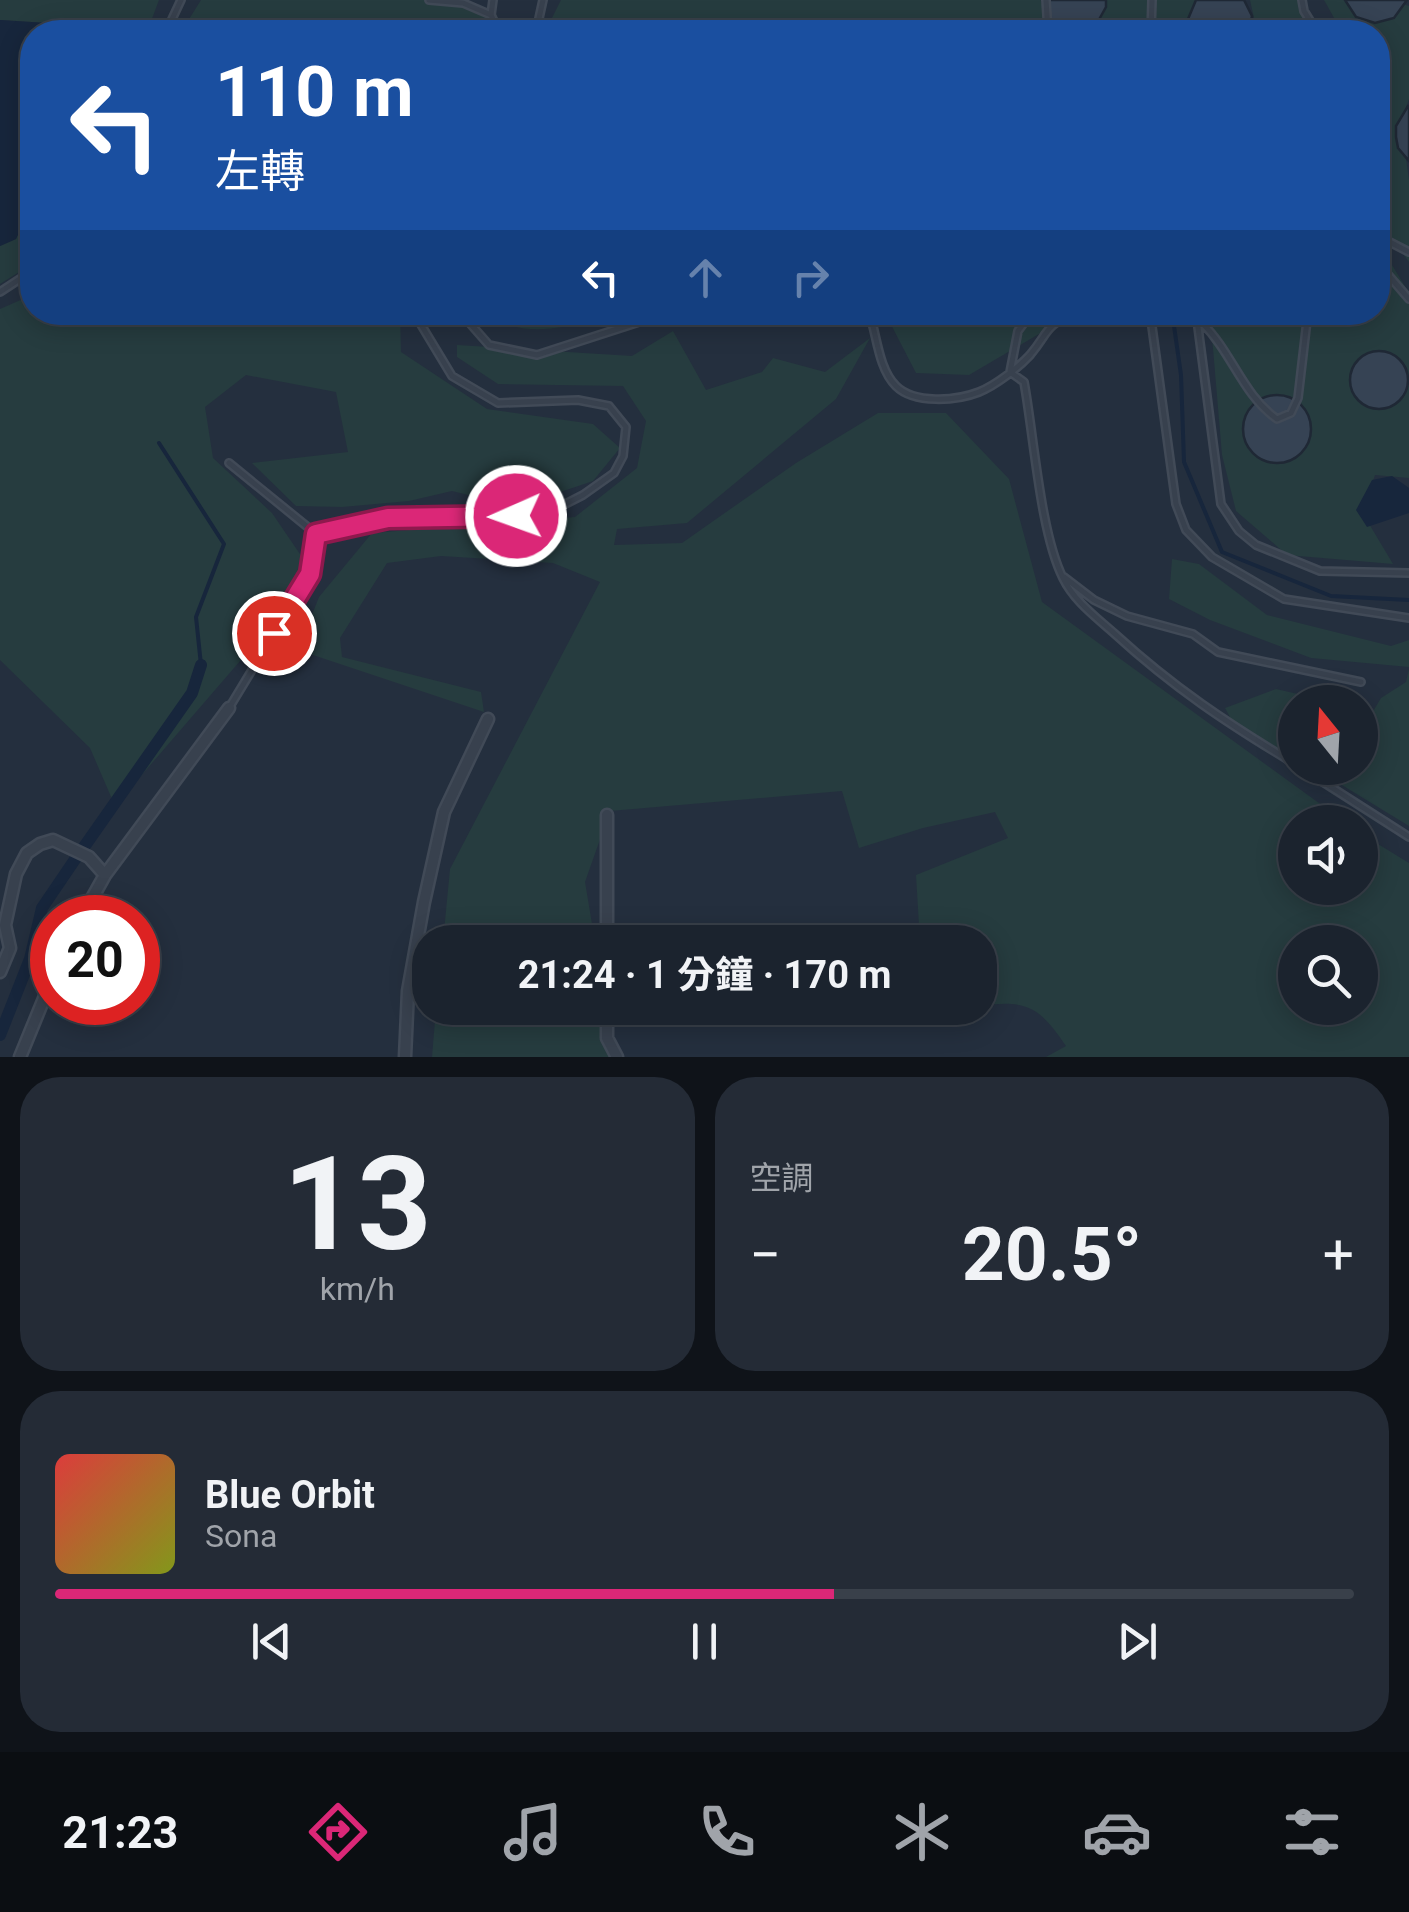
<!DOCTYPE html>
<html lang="zh-TW">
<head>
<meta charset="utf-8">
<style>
  :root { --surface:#1b232e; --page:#242b36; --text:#f1f3f6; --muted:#a0a4aa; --line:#39404a; --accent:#db2777 }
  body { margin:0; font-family:Roboto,"Noto Sans TC",sans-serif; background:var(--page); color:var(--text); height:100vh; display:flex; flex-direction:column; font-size:38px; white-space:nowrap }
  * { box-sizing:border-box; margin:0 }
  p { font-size:32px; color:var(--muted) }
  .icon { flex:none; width:55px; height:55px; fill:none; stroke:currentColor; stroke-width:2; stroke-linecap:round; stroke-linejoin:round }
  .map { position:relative; height:1057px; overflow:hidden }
  .sheet { display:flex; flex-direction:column; gap:20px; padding:20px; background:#0f1319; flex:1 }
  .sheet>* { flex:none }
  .guide { position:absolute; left:20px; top:20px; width:1370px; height:305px; border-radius:40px; box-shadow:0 5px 25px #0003,0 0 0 2px var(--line); background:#1a4fa0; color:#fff; overflow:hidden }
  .needle { width:65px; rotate:342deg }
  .fabs { position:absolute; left:1278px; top:685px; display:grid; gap:20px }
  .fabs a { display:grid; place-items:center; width:100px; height:100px; border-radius:50%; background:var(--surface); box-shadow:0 5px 25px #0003,0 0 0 2px var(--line); font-size:50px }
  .speed { position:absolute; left:30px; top:895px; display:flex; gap:20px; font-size:50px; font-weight:700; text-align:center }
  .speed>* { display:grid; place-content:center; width:130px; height:130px; border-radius:50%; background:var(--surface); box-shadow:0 5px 25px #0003,0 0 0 2px var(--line); line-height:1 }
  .speed .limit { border:15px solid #d22; background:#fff; color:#111 }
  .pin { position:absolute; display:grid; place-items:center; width:85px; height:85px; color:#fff; margin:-42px; border:5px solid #fff; border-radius:50%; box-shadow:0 2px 10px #0007 }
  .me { position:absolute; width:110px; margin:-55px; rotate:268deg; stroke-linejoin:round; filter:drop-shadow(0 0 8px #0008) }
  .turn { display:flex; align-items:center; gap:35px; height:210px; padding:0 30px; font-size:45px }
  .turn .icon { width:130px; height:130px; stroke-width:2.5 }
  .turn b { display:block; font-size:70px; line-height:85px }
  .lanes { display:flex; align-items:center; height:95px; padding:0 30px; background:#0003; justify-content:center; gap:50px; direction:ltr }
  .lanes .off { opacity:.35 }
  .big { font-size:75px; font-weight:700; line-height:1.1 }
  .sheet .widget { flex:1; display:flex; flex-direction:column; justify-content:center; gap:15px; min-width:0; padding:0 35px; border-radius:40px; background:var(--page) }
  .sheet .dial { align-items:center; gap:0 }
  .dial b { font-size:130px; line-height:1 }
  .song { display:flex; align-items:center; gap:30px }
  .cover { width:120px; height:120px; border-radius:15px; background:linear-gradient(135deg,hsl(0 70% 55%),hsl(70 70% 35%)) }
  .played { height:10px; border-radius:5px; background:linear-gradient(90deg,var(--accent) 60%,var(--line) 60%) }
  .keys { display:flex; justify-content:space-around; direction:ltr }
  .heat { display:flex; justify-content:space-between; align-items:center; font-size:55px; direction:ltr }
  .sheet .tiles { flex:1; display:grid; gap:20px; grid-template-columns:1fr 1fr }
  .widget:last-child { grid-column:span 2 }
  .trip { position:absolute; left:412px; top:925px; width:585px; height:100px; border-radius:40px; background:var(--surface); box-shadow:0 5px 25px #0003,0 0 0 2px var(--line); font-weight:700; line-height:100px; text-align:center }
  .tabs { display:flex; height:160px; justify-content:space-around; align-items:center; background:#0b0e12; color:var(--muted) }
  .tabs .icon { width:70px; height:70px }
  .tabs .active { color:var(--accent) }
  .tabs b { font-size:45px; color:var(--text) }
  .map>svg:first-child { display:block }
</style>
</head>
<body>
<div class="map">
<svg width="1409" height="1057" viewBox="0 0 1409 1057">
  <rect width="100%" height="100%" fill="#242f3e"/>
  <path fill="#263c3f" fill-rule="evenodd" d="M0,0H159L147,32H87L78,25L0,20Z
    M201,0H464L500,19L502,32H181Z
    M561,0H1197L1187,32H545Z
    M1250,0H1301L1320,32H1257Z
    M1324,0H1391L1409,6V99L1401,122L1409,180V262L1385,229L1380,188L1381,117L1378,108V32H1342Z
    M32,204V264L0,284V246L16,239Z
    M1378,256L1392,265L1409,293V478L1375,475L1362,512L1393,564L1287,555L1236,511L1222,455L1210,313L1378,312Z
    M32,295V312L400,313L401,352L487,409L593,424L620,448L593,481L516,507L452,491L409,501L342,507L296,506L252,463L348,452L336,392L246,375L205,407L213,458L272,513L304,560L278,617L115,806L90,748L0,660V309Z
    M486,313H622C578,324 525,343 486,313Z
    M885,313H1089L1044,331L969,375L916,373Z
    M673,331L706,390L762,372L773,358L825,372L870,338L836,399L687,523L617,529L614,545L682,543L796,463L878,413H946L1009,479L1042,602L1345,822H1295V888H1360V833L1409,863V1057H1046L1066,1046C1040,1008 1028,999 980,1006V942H920L916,875L1008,838L995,812L923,828L859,848L842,791L610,811L585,882L595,942H443L450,869L600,582L553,563L441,556L387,563L340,638L342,657L481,692L484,712L298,650L319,597L372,533L575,517L637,468L646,421L623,386L498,384L457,357V345L632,356ZM1295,942H1360V1008H1295Z
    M1172,559L1199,564L1267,615L1391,646L1409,640V667L1311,658L1210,620L1169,599Z
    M1409,669V826L1314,768H1360V723L1368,720L1381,698L1406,682Z
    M1276,689L1302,695L1308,702H1295V757L1236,728L1225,708Z
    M436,1008H605L614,1057H432Z"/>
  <path fill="#17263c" d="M0,20L78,25L87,32H32V204L16,239L0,246Z
    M1392,476L1409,488V513L1367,527L1356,510L1372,480Z"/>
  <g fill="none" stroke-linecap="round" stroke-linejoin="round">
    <path stroke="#17263c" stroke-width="4" d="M1172,312L1181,375L1184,462L1222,552L1331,596L1409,600
      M159,443L224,544L196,617L201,665"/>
    <path stroke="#17263c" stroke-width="12" d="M84,847L192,693L201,665
      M0,1035L30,959L42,908L78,855"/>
  </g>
  <path fill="#364354" stroke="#1f2835" stroke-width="2.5" d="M1042,0H1106V7L1096,25L1087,31L1066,32L1048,20Z
    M1196,0H1244L1252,16L1249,32H1191L1188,19Z
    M1345,0H1407L1394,18L1375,23L1356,17Z
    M1408,106H1409V161L1398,148L1396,137V126Z
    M1350 380a29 29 0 1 1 58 0a29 29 0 1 1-58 0Z
    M1243 429a34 34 0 1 1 68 0a34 34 0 1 1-68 0Z"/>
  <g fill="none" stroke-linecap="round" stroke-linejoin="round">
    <g stroke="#414a57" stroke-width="10">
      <path id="lane" d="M429,0L463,3L491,15L499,32
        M1046,0L1048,32
        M1302,0L1304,11L1317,32
        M491,15L493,0
        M166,32L181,0
        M536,32L543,0
        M1151,32L1152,0
        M1378,236L1409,252
        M1378,263L1409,299
        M0,292L32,271
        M460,312L489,345L537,355L670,312
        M869,312C877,335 878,368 896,386C914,404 956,401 979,392C996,385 1018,368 1030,355C1050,331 1042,329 1074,312
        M1032,312L1018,331L1010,372L1024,382C1034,436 1040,532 1063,578C1074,601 1096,617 1115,634C1174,688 1227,723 1295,764
        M1150,312L1176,504L1186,530L1212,557L1284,599L1409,618
        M1196,312L1221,504L1239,531L1256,545L1320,571L1409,573
        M1202,323C1232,352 1242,394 1277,419L1291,413L1298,398L1308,312
        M229,463L315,533
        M1064,577L1094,600L1127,616L1193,634L1218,652L1361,682
        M229,708L310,574L315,533L388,517L544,515L583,495L614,473L623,456L626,427L609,406L578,400L498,403L452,376L420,323L424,312
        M1301,768L1409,837"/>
    </g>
    <g stroke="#414a57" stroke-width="15">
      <path id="street" d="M81,918L105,875L229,708
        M607,942V815
        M0,972L10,948L5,925L16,874L27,853L40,844L53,840L89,857L105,875
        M607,1008V1038L617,1057
        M20,1057L52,979
        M405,1057L408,991L424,902L444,812L488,719"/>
    </g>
    <use href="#lane" stroke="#38414e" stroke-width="5"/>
    <use href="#street" stroke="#38414e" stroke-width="10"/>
  </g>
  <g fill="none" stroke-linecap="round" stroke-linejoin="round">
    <g stroke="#8e194d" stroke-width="25">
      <path id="route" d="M274,633L310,574L316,534L388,518L516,516"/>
    </g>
    <use href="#route" stroke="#db2777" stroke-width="18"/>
  </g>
</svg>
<div class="fabs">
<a><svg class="needle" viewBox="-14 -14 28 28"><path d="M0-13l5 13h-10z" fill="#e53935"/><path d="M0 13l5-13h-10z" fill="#a0a4aa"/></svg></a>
<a><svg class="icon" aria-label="sound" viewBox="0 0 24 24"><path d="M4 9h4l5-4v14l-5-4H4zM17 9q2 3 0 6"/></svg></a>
<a><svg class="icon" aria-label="search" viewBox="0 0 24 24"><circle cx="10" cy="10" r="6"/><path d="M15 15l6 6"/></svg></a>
</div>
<div class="speed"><div class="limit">20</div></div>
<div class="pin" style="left:274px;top:633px;background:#d93025"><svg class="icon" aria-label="arrive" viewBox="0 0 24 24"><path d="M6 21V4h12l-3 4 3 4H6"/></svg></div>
<svg class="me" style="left:516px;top:516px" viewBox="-20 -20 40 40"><circle r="17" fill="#db2777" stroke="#fff" stroke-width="3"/><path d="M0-11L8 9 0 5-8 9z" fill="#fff"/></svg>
<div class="trip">21:24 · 1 分鐘 · 170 m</div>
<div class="guide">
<div class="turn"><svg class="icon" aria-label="left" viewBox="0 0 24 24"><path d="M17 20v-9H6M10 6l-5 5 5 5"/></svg><div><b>110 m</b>左轉</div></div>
<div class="lanes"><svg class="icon" aria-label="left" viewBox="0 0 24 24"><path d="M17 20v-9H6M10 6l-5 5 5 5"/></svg><svg class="icon off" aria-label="ahead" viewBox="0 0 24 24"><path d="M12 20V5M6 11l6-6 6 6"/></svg><svg class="icon off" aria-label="right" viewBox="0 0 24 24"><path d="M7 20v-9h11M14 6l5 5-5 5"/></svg></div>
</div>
</div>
<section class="sheet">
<div class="tiles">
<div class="widget dial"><b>13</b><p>km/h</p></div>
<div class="widget"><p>空調</p>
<div class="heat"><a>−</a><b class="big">20.5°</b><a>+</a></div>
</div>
<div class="widget">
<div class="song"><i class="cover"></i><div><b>Blue Orbit</b><p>Sona</p></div></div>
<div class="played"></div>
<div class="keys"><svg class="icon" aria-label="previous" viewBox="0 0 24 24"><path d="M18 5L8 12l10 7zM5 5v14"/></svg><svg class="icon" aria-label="pause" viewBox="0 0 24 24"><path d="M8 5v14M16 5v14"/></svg><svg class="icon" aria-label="next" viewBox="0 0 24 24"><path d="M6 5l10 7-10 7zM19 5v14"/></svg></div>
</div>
</div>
</section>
<nav class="tabs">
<b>21:23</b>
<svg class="icon active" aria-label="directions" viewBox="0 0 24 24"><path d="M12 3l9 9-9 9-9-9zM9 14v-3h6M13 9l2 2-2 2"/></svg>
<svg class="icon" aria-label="music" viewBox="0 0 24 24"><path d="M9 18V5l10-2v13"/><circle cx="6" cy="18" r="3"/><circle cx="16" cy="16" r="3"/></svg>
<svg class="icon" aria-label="phone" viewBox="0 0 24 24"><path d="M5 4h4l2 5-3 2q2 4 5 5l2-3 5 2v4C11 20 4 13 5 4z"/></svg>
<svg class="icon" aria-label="climate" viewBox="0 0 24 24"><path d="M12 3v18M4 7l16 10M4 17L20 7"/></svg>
<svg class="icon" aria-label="car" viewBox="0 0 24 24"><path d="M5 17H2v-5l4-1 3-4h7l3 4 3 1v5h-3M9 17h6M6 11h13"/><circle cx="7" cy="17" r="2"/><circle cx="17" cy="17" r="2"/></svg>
<svg class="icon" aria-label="filters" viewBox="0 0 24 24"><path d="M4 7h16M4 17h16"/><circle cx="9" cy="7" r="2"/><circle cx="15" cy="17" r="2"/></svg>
</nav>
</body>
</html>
